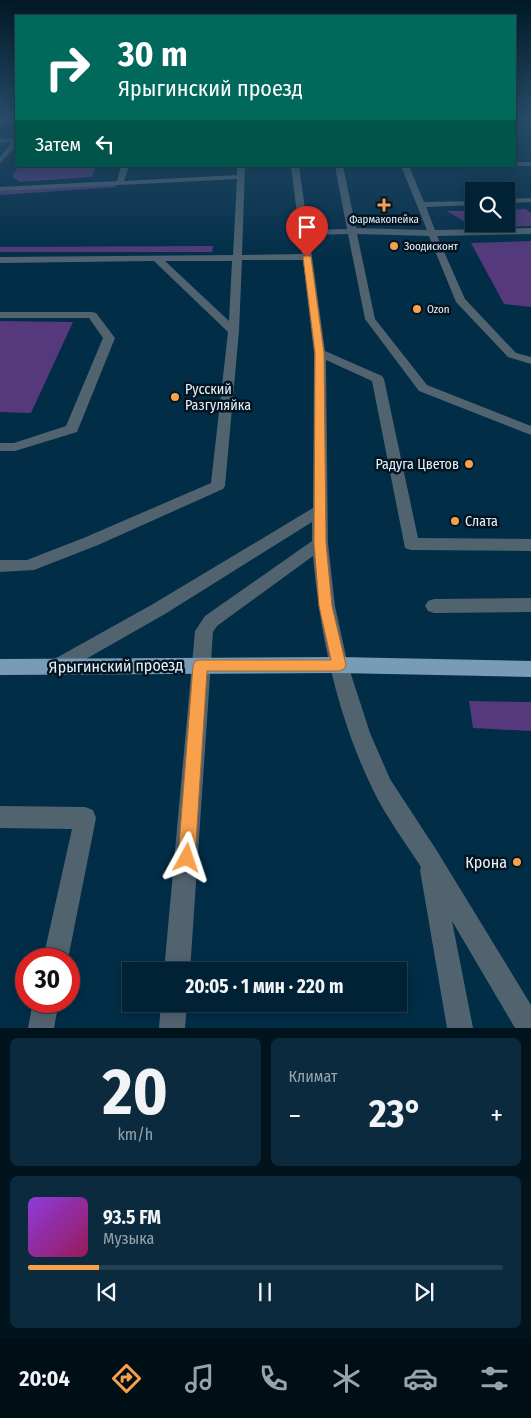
<!DOCTYPE html>
<html lang="ru">
<head>
<meta charset="utf-8">
<style>
  :root { --surface:#012235; --page:#0b2a3d; --text:#f1f3f6; --muted:#96a4ad; --line:#233f50; --accent:#f8a04b }
  body { margin:0; font-family:"Fira Sans Condensed",sans-serif; background:var(--page); color:var(--text); height:100vh; display:flex; flex-direction:column; font-size:19px; white-space:nowrap }
  * { box-sizing:border-box; margin:0 }
  p { font-size:16px; color:var(--muted) }
  .icon { flex:none; width:28px; height:28px; fill:none; stroke:currentColor; stroke-width:2; stroke-linecap:round; stroke-linejoin:round }
  .map { position:relative; height:1028px; overflow:hidden }
  .panel { display:flex; flex-direction:column; gap:10px; padding:10px; background:#01131d; flex:1 }
  .panel>* { flex:none }
  .guide { position:absolute; left:15px; top:15px; width:501px; height:152px; border-radius:0px; box-shadow:0 2px 12px #0003,0 0 0 1px var(--line); background:#00695c; color:#fff; overflow:hidden }
  .controls { position:absolute; left:465px; top:182px; display:grid; gap:10px }
  .controls a { display:grid; place-items:center; width:50px; height:50px; border-radius:0px; background:var(--surface); box-shadow:0 2px 12px #0003,0 0 0 1px var(--line); font-size:25px }
  .speed { position:absolute; left:15px; top:948px; display:flex; gap:10px; font-size:25px; font-weight:700; text-align:center }
  .speed>* { display:grid; place-content:center; width:65px; height:65px; border-radius:50%; background:var(--surface); box-shadow:0 2px 12px #0003,0 0 0 1px var(--line); line-height:1 }
  .speed .limit { border:8px solid #d22; background:#fff; color:#111 }
  .pin { position:absolute; display:grid; place-items:center; width:42px; height:42px; color:#fff; margin:-51px -21px; border-radius:50% 50% 50% 0; rotate:-45deg; box-shadow:0 0 5px #0007 }
  .pin .icon { rotate:45deg }
  .me { position:absolute; width:55px; margin:-28px; rotate:5deg; stroke-linejoin:round; filter:drop-shadow(0 0 4px #0008) }
  .turn { display:flex; align-items:center; gap:18px; height:105px; padding:0 20px; font-size:22px }
  .turn .icon { width:65px; height:65px; stroke-width:2.5 }
  .turn b { display:block; font-size:35px; line-height:42px }
  .then { display:flex; align-items:center; height:48px; padding:0 20px; background:#0003; gap:10px; font-size:19px }
  .big { font-size:38px; font-weight:700; line-height:1.1 }
  .panel .card { flex:1; display:flex; flex-direction:column; justify-content:center; gap:8px; min-width:0; padding:0 18px; border-radius:8px; background:var(--page) }
  .panel .dial { align-items:center; gap:0 }
  .dial b { font-size:65px; line-height:1 }
  .song { display:flex; align-items:center; gap:15px }
  .cover { width:60px; height:60px; border-radius:8px; background:linear-gradient(135deg,hsl(270 70% 55%),hsl(330 70% 35%)) }
  .played { height:5px; border-radius:2px; background:linear-gradient(90deg,var(--accent) 15%,var(--line) 15%) }
  .keys { display:flex; justify-content:space-around; direction:ltr }
  .heat { display:flex; justify-content:space-between; align-items:center; font-size:28px; direction:ltr }
  .panel .tiles { flex:1; display:grid; gap:10px; grid-template-columns:1fr 1fr }
  .card:last-child { grid-column:span 2 }
  .trip { position:absolute; left:122px; top:962px; width:285px; height:50px; border-radius:0px; background:var(--surface); box-shadow:0 2px 12px #0003,0 0 0 1px var(--line); font-weight:700; line-height:50px; text-align:center }
  .tabs { display:flex; height:80px; justify-content:space-around; align-items:center; background:#000e15; color:var(--muted) }
  .tabs .icon { width:35px; height:35px }
  .tabs .on { color:var(--accent) }
  .tabs b { font-size:22px; color:var(--text) }
  .map>svg:first-child { display:block }
</style>
</head>
<body>
<div class="map">
<svg width="531" height="1028" viewBox="0 0 531 1028">
  <rect width="100%" height="100%" fill="#012d47"/>
  <path fill="#56397d" d="M19,166H96L92,177L19,182L12,176Z
    M115,184L116,187L0,195V191Z
    M526,209L531,213V226L475,228L447,211H474V224H506V210Z
    M531,241V307L504,304L471,243Z
    M213,246L212,252H0V247Z
    M0,321L73,322L31,413L0,412Z
    M469,701L531,702V731L473,728Z"/>
  <g fill="none" stroke-linecap="round" stroke-linejoin="round">
    <path fill="#526370" fill-rule="evenodd" d="M16,118V122L0,124V120Z
      M16,138V146L0,163V157L12,142L0,143V139Z
      M515,162H531V166H515Z
      M121,166H129L124,181L237,175V166H245L242,255L302,254L291,166H299L308,230L347,229L335,166H343L356,228L427,230L401,166H409L424,202L474,201V205L426,207L435,230L531,228V234L437,236L465,299L516,353L531,357V364L508,357L456,302L429,236L357,234L375,319L427,385L531,426V435L419,391L365,319L348,234L309,235L325,351L382,376L384,379L418,538L531,539V551L411,550L405,548L372,381L326,360L328,543L335,606L348,665L370,733L390,779L437,851L531,1005V1028H515L452,921L473,1028H447L420,870L421,867C405,842 387,818 374,792C338,719 320,636 313,556L217,626L213,632L190,971H164L195,631L205,616L312,541V522L165,614L63,672L56,675L49,672L47,667L49,662L153,604L313,508L314,353L303,260H242L239,331L225,486L223,489L98,545L34,570L0,572V560H27L86,537L211,483L228,332L154,261L0,263V257L233,255L237,179L0,191V187L117,181ZM165,261H232L229,321Z
      M531,198V202L506,203V199Z
      M0,312H92L96,313L115,338L77,432L15,451H0V443H14L66,426L103,338L89,318H0Z
      M531,598V612L434,613L428,611L425,606L428,601L434,599Z
      M0,806L85,807L93,810L96,818L68,959H43L72,829L0,828Z
      M33,1001H59L54,1028H28Z
      M161,1004H187L185,1028H159Z"/>
    <path fill="#789bb6" fill-rule="evenodd" d="M339,657L531,661V677L339,673L0,675V659Z"/>
  </g>
  <linearGradient id="sky" x2="0" y2="1"><stop stop-color="#011927"/><stop offset="0.45" stop-color="#274c69"/><stop offset="1" stop-color="#274c69" stop-opacity="0"/></linearGradient>
  <rect width="531" height="262" fill="url(#sky)"/>
  <path fill="#f8a04b" stroke="#a16831" d="M307,255L311,257L324,353L326,543L332,606L346,665L344,669L339,671H207L195,858L193,864L187,866L181,864L178,858L193,666L195,661L200,660H331L319,606L314,543L315,353L303,257Z"/>
  <g fill="#f8a04b" stroke="#04141f" stroke-width="2">
    <path d="M381.5 197.5h5v5h5v5h-5v5h-5v-5h-5v-5h5z"/>
    <circle cx="394" cy="246" r="5"/>
    <circle cx="417" cy="309" r="5"/>
    <circle cx="175" cy="397" r="5"/>
    <circle cx="469" cy="464" r="5"/>
    <circle cx="455" cy="521" r="5"/>
    <circle cx="517" cy="862" r="5"/>
  </g>
  <g text-anchor="middle" dominant-baseline="central" stroke-width="5" stroke-linejoin="round" paint-order="stroke">
    <g font-size="11" fill="#e6f3fe" stroke="#04141f" text-anchor="start">
      <text x="384" y="219" text-anchor="middle">Фармакопейка</text>
      <text x="404" y="246">Зоодисконт</text>
      <text x="427" y="309">Ozon</text>
    </g>
    <g font-size="14" fill="#e6f3fe" stroke="#04141f" text-anchor="start">
      <text x="185" y="389">Русский<tspan x="185" dy="16">Разгуляйка</tspan></text>
      <text x="459" y="464" text-anchor="end">Радуга Цветов</text>
      <text x="465" y="521">Слата</text>
    </g>
    <g font-size="16" fill="#e6f3fe" stroke="#04141f">
      <text transform="translate(116 666) rotate(-1)">Ярыгинский проезд</text>
    </g>
    <g font-size="16" fill="#e6f3fe" stroke="#04141f" text-anchor="end">
      <text x="507" y="862">Крона</text>
    </g>
  </g>
</svg>
<div class="controls">
<a><svg class="icon" aria-label="search" viewBox="0 0 24 24"><circle cx="10" cy="10" r="6"/><path d="M15 15l6 6"/></svg></a>
</div>
<div class="speed"><div class="limit">30</div></div>
<div class="pin" style="left:307px;top:257px;background:#d93025"><svg class="icon" aria-label="arrive" viewBox="0 0 24 24"><path d="M6 21V4h12l-3 4 3 4H6"/></svg></div>
<svg class="me" style="left:187px;top:858px" viewBox="-20 -20 40 40"><path d="M0-17L14 15 0 8-14 15z" fill="#f8a04b" stroke="#fff" stroke-width="4"/></svg>
<div class="trip">20:05 · 1 мин · 220 m</div>
<div class="guide">
<div class="turn"><svg class="icon" aria-label="right" viewBox="0 0 24 24"><path d="M7 20v-9h11M14 6l5 5-5 5"/></svg><div><b>30 m</b>Ярыгинский проезд</div></div>
<div class="then">Затем<svg class="icon" aria-label="left" viewBox="0 0 24 24"><path d="M17 20v-9H6M10 6l-5 5 5 5"/></svg></div>
</div>
</div>
<section class="panel">
<div class="tiles">
<div class="card dial"><b>20</b><p>km/h</p></div>
<div class="card"><p>Климат</p>
<div class="heat"><a>−</a><b class="big">23°</b><a>+</a></div>
</div>
<div class="card">
<div class="song"><i class="cover"></i><div><b>93.5 FM</b><p>Музыка</p></div></div>
<div class="played"></div>
<div class="keys"><svg class="icon" aria-label="previous" viewBox="0 0 24 24"><path d="M18 5L8 12l10 7zM5 5v14"/></svg><svg class="icon" aria-label="pause" viewBox="0 0 24 24"><path d="M8 5v14M16 5v14"/></svg><svg class="icon" aria-label="next" viewBox="0 0 24 24"><path d="M6 5l10 7-10 7zM19 5v14"/></svg></div>
</div>
</div>
</section>
<nav class="tabs">
<b>20:04</b>
<svg class="icon on" aria-label="directions" viewBox="0 0 24 24"><path d="M12 3l9 9-9 9-9-9zM9 14v-3h6M13 9l2 2-2 2"/></svg>
<svg class="icon" aria-label="music" viewBox="0 0 24 24"><path d="M9 18V5l10-2v13"/><circle cx="6" cy="18" r="3"/><circle cx="16" cy="16" r="3"/></svg>
<svg class="icon" aria-label="phone" viewBox="0 0 24 24"><path d="M5 4h4l2 5-3 2q2 4 5 5l2-3 5 2v4C11 20 4 13 5 4z"/></svg>
<svg class="icon" aria-label="climate" viewBox="0 0 24 24"><path d="M12 3v18M4 7l16 10M4 17L20 7"/></svg>
<svg class="icon" aria-label="car" viewBox="0 0 24 24"><path d="M5 17H2v-5l4-1 3-4h7l3 4 3 1v5h-3M9 17h6M6 11h13"/><circle cx="7" cy="17" r="2"/><circle cx="17" cy="17" r="2"/></svg>
<svg class="icon" aria-label="filters" viewBox="0 0 24 24"><path d="M4 7h16M4 17h16"/><circle cx="9" cy="7" r="2"/><circle cx="15" cy="17" r="2"/></svg>
</nav>
</body>
</html>
